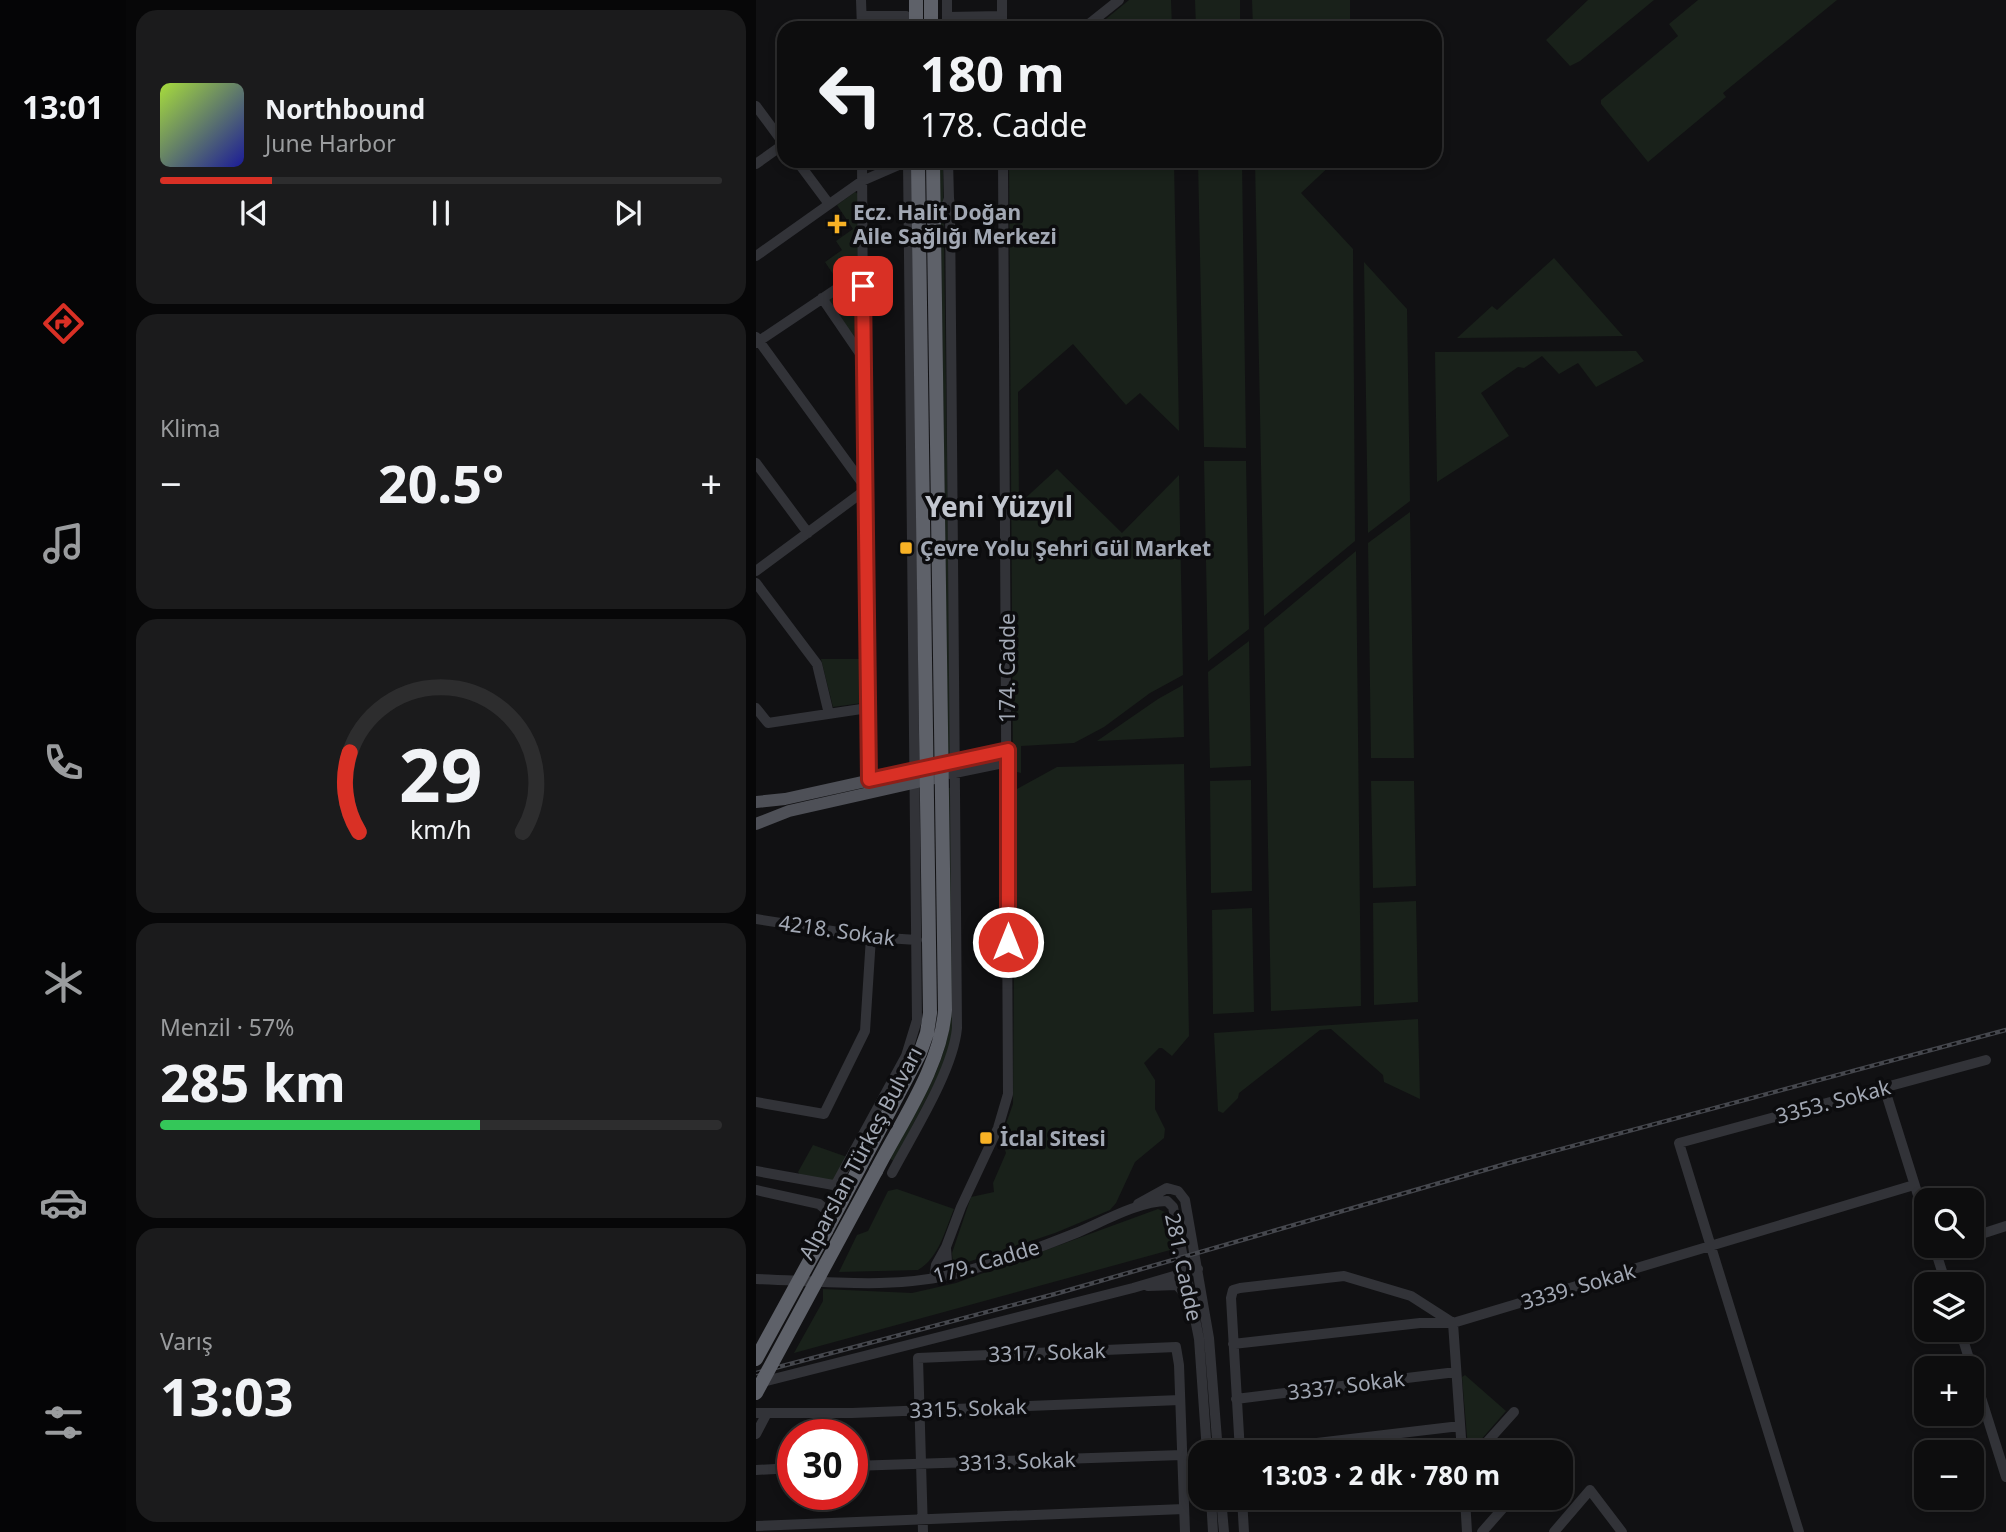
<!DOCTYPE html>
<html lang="tr">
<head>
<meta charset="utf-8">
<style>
  :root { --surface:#0d0d0e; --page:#1b1b1c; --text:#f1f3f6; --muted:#9a9c9e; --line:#2d2d2e; --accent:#d93025 }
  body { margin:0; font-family:"Noto Sans",sans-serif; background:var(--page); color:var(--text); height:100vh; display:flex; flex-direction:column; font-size:26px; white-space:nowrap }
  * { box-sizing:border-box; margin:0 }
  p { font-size:23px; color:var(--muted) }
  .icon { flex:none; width:38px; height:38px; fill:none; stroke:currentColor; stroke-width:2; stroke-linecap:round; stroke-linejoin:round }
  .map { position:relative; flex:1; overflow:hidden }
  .side { display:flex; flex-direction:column; gap:10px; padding:10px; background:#070708; width:630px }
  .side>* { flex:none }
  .guide { position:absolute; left:21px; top:21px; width:665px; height:147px; border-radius:21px; box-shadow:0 4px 10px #0003,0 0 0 2px var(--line); background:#0d0d0e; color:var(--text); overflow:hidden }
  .fabs { position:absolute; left:1158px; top:1188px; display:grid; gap:14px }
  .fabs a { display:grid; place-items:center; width:70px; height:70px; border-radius:14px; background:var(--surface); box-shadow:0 4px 10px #0003,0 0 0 2px var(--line); font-size:35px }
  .speed { position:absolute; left:21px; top:1419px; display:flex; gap:14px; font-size:35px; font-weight:700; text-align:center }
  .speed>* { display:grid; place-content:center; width:91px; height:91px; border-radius:50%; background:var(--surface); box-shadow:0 4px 10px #0003,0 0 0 2px var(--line); line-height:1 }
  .speed .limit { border:10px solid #d22; background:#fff; color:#111 }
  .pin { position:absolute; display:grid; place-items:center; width:60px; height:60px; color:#fff; margin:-30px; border-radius:14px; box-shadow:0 4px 10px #0006 }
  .me { position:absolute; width:77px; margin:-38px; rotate:0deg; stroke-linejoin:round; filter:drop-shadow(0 0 5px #0008) }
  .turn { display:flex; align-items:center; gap:24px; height:147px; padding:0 28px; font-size:32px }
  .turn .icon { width:91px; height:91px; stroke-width:2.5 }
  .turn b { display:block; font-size:49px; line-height:60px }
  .big { font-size:52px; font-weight:700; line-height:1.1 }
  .side .widget { flex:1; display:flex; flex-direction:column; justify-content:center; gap:10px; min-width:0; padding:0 24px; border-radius:21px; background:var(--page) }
  .side .dial { align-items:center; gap:0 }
  .dial svg { height:182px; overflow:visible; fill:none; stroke:var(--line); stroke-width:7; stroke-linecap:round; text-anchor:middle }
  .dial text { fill:var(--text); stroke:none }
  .song { display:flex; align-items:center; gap:21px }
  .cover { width:84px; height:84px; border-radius:10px; background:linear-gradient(135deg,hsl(80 70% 55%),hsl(240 70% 35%)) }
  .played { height:7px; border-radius:4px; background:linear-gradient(90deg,var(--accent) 20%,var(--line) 20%) }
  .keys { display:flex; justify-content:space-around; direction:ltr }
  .heat { display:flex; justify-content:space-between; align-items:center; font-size:38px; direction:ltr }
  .charge { height:10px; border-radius:5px; background:linear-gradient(90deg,#34c759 57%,var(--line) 0) }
  .trip { position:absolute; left:432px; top:1440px; width:385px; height:70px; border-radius:21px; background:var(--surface); box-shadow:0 4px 10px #0003,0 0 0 2px var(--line); font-weight:700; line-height:70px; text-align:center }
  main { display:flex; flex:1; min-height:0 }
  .menu { display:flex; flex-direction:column; width:126px; justify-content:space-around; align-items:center; background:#050506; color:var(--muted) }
  .menu .icon { width:49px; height:49px }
  .menu .active { color:var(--accent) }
  .menu b { font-size:32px; color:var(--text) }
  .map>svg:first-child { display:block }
</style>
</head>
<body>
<main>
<nav class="menu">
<b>13:01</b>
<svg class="icon active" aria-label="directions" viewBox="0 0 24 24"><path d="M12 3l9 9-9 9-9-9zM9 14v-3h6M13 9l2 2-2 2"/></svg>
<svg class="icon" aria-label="music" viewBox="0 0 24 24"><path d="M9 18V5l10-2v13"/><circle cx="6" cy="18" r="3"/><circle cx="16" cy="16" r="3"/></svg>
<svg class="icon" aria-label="phone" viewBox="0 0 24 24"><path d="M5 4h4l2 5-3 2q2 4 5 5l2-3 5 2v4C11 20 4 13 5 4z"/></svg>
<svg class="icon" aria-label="climate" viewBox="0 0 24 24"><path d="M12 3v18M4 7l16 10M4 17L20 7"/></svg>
<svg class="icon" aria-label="car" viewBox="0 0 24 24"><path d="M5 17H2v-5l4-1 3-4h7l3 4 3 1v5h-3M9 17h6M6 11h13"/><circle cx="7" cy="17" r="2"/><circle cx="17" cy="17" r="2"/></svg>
<svg class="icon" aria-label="filters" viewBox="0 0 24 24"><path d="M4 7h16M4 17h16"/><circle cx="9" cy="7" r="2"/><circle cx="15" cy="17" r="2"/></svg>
</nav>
<section class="side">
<div class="widget">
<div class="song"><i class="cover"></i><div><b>Northbound</b><p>June Harbor</p></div></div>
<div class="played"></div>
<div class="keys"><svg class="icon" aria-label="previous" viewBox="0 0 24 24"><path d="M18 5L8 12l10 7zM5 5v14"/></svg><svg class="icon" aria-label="pause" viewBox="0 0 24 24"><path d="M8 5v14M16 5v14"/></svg><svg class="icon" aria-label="next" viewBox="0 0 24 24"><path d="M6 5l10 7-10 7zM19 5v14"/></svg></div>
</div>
<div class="widget"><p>Klima</p>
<div class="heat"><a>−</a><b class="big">20.5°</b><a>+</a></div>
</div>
<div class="widget dial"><svg viewBox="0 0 100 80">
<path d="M14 69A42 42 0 1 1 86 69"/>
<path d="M14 69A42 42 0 0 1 10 34" stroke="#d93025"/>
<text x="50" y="56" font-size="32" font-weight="700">29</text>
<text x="50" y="72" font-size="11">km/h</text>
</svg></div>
<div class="widget"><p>Menzil · 57%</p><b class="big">285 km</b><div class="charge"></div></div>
<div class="widget"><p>Varış</p><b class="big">13:03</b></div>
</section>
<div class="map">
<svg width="1250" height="1532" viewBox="0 0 1250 1532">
  <rect width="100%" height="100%" fill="#111113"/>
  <path fill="#19211a" d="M373,0H415L416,28H339Z
    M439,0H484V28H440Z
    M496,0H594V21L585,28H497Z
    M832,0H898L824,61L814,66L790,40Z
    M942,0H1081L967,93L970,97L892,162L845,104V100L922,36L913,24Z
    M184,161H187L195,755H192Z
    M253,161H418L423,431L384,393L370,405L317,344L262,392L263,504L301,469L366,533L423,475L427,675L394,693L348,727L318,743L265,746V773L257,771Z
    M442,161H486L490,448L448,447Z
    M499,161H579L545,193L597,249L599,541L508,616Z
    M99,192L102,194V282L83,283L69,262L86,250L80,241L97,229L81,205Z
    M798,258L867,336L701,338L736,306L741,310Z
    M608,262L651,309L654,501L612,533Z
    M103,291V342L101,343L72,300L84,292Z
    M880,351L888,361L840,387L822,363L803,374L786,356L768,368L762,367L725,393L753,436L681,482L679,352Z
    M448,461H490L493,629L452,661Z
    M654,512L658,758H615L612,543Z
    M600,551L605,1006L515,1011L508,628Z
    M493,641L495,766L454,768L452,672Z
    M65,659H106V703L77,707Z
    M427,685L428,737L341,741L402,699Z
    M428,764L433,1036L416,1056L406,1048H403L388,1063L399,1080V1109L409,1129L408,1138L379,1162L360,1203L354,1210L299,1233L206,1264H197L196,1253L215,1197L238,1192L237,1183L250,1153L245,1138L257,1104L259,790L301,767Z
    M495,780L496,891L455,893L454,781Z
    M615,781H658L660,886L617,888Z
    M193,788H195L197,1038L186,1069L138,1161L134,1159C158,1113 192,1066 195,1012Z
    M660,901L662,1002L618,1005L617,903Z
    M496,908L498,1012L457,1014L456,910Z
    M662,1019L664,1099L628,1082L627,1075L575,1029L564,1030L483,1093L482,1098L467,1113L462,1111L458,1033Z
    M57,1145L91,1157L77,1182L44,1175L42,1172Z
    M141,1189L198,1209C189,1230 183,1258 162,1270L83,1272L101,1235L112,1231L132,1191Z
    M402,1209L411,1213L418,1249L38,1353L67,1301V1289L156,1293L200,1283Z
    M709,1375L750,1411L716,1450L712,1448L706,1377Z"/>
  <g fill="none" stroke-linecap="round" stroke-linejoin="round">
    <path stroke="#323338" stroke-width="10" d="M105,0L106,28
      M191,0V28
      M246,0V28
      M106,16H150
      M191,17L246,16
      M328,28L363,0
      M0,106L28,144L0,164
      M41,161L73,204
      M106,161L108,491L113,787
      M192,161L193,198
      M0,256L106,181L152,161
      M66,298L107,358
      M0,337L107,484
      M0,343L82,288L107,286
      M0,463L52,533
      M0,571L108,491
      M0,583L61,664L73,714
      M0,708L12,723L112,708
      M194,762L252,750
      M194,774L252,762
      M0,919L115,937L161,940
      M1128,1087L1171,1224
      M0,1102L68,1114L109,1031L115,937
      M0,1171L83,1186
      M136,1173C157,1133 197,1071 201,1028L194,206L193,198L191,204L193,211
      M79,1186L150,1056L161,1020L152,161
      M0,1190L63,1204L78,1216
      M382,1204L411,1188L422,1191L429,1200L453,1338L462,1452
      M1216,1237L1250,1226
      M1178,1246L1190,1284
      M190,1248L192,1275
      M178,1278L180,1265L190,1247L205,1207L242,1128L252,1094L247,161
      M0,1279C66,1281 139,1290 203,1273C243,1262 283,1248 320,1233C346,1222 383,1201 411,1201L417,1207L443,1339L451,1452
      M392,1286L421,1285L433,1299
      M1204,1330L1216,1368
      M477,1344L664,1323H697L1158,1185
      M1216,1369L1250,1477
      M2,1383L377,1288L442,1269
      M480,1399L700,1372
      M0,1413H96L424,1400
      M0,1434L11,1413
      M484,1452L475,1298L477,1290L484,1288L588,1276L655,1296L697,1323L706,1452
      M484,1452L704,1426
      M722,1452L758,1412
      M795,1452L797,1451
      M96,1466L426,1455
      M0,1470L37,1468
      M455,1498L457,1532
      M465,1498L468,1532
      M486,1498L488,1532
      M709,1498L711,1532
      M487,1507L566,1498
      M0,1526L428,1509
      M167,1532L162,1358L420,1347L423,1365L429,1532
      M726,1532L756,1498
      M798,1532L834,1490L866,1532
      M1043,1532L923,1143L1230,1060"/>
    <path stroke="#4e5057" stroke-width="12" d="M0,802L29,799L179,766
      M0,824L33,811L179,778"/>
    <path stroke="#5e6169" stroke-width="14" d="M160,0V28
      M175,0V28
      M120,1171C145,1122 185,1066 189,1010L177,161
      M70,1231L164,1053L171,1033L174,1013L162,161"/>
    <g stroke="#45474d" stroke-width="4.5">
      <path id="rail" d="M0,1373L299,1294L753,1163L1250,1030"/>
    </g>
    <use href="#rail" stroke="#0c0c0e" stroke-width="2" stroke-dasharray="5" stroke-linecap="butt"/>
    <path stroke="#5e6169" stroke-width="14" d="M0,1359L70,1231
      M0,1393L120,1171"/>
  </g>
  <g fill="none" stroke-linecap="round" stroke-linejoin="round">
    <g stroke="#8d1f18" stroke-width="18">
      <path id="route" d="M107,286L113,780L252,750V942"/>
    </g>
    <use href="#route" stroke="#d93025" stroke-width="12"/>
  </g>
  <g fill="#f7b125" stroke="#0c0c0e" stroke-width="2.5">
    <path d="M77.5 213.5h7v7h7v7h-7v7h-7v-7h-7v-7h7z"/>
    <rect x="143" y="541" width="14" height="14" rx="3.5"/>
    <rect x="223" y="1131" width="14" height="14" rx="3.5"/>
  </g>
  <g text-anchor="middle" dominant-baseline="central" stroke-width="7" stroke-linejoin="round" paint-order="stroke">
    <g font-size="21" font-weight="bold" fill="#a2a8b4" stroke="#0c0c0e" text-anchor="start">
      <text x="97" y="212">Ecz. Halit Doğan<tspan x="97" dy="24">Aile Sağlığı Merkezi</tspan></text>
      <text x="164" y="548">Çevre Yolu Şehri Gül Market</text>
      <text x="244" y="1138">İclal Sitesi</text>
    </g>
    <g font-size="21" fill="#a2a8b4" stroke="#0c0c0e">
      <text transform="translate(251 668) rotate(-90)">174. Cadde</text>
      <text transform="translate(81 930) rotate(8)">4218. Sokak</text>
      <text transform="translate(1077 1101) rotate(-15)">3353. Sokak</text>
      <text transform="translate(104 1153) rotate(-62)">Alparslan Türkeş Bulvarı</text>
      <text transform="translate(230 1261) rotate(-16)">179. Cadde</text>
      <text transform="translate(428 1267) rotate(78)">281. Cadde</text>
      <text transform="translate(822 1286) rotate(-16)">3339. Sokak</text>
      <text transform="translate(291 1352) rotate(-2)">3317. Sokak</text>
      <text transform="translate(590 1385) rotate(-7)">3337. Sokak</text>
      <text transform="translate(212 1408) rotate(-2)">3315. Sokak</text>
      <text transform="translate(261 1461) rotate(-2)">3313. Sokak</text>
    </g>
    <g font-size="28" font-weight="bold" fill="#c3c7d0" stroke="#0c0c0e">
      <text x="243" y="506">Yeni Yüzyıl</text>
    </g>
  </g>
</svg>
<div class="fabs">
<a><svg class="icon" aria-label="search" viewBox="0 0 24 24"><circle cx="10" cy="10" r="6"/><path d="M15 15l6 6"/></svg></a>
<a><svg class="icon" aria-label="layers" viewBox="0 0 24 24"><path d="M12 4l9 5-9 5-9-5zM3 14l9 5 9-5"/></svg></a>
<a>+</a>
<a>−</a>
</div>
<div class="speed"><div class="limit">30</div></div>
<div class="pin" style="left:107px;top:286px;background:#d93025"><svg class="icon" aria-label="arrive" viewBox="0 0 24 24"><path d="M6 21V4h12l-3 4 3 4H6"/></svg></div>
<svg class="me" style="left:252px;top:942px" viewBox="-20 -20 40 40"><circle r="17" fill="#d93025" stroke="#fff" stroke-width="3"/><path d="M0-11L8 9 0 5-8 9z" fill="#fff"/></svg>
<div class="trip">13:03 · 2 dk · 780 m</div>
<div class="guide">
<div class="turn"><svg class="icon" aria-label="left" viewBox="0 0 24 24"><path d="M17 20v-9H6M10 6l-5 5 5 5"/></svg><div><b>180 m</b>178. Cadde</div></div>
</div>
</div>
</main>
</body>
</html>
